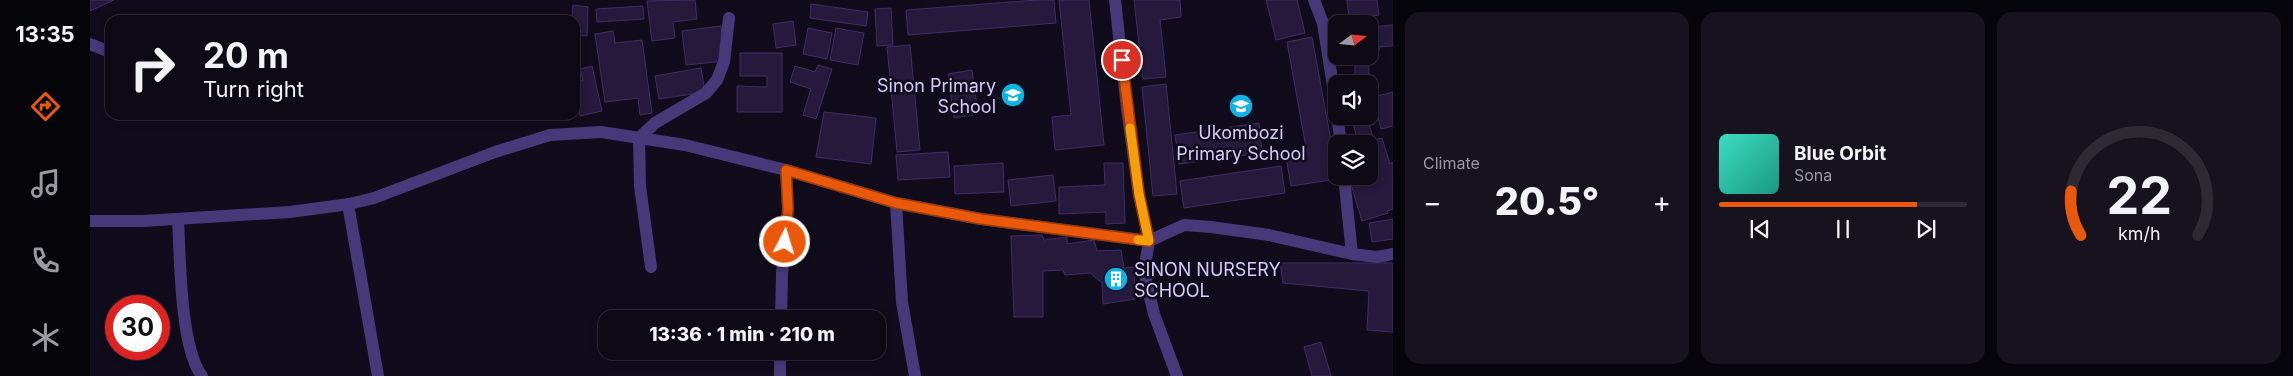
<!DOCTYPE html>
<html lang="en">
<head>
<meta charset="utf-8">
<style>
  :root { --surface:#0d0915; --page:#16121e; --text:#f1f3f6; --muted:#9a9aa0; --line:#2d2a34; --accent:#ea580c }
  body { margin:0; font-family:Inter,sans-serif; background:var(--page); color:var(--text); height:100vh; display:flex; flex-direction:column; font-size:19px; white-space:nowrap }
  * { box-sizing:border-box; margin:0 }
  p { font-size:16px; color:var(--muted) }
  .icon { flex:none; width:28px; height:28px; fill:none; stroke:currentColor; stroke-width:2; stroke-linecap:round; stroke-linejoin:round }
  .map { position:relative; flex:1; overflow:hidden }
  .side { display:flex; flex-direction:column; gap:12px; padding:12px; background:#07050c; width:900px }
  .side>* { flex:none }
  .hud { position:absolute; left:15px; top:15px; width:475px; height:105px; border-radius:15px; box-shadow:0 2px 8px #0003,0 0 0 1px var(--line); background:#0d0915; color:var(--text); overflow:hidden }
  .needle { width:32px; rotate:74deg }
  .tools { position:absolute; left:1238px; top:15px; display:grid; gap:10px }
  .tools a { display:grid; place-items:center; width:50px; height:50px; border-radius:10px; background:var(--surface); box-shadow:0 2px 8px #0003,0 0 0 1px var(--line); font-size:25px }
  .speed { position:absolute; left:15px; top:295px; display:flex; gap:10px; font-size:25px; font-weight:700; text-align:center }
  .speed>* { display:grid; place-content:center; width:65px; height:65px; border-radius:50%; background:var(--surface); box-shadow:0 2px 8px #0003,0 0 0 1px var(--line); line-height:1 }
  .speed .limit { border:8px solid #d22; background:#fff; color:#111 }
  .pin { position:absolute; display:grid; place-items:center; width:42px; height:42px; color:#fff; margin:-21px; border:2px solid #fff; border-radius:50%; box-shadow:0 1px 5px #0007 }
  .me { position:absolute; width:55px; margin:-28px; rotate:5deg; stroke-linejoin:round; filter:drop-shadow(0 0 4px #0008) }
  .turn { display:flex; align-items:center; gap:18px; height:105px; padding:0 15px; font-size:22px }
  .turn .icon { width:65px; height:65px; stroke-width:2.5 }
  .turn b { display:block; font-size:35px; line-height:42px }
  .big { font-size:38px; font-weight:800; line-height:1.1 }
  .side .tile { flex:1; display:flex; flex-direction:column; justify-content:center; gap:8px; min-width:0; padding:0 18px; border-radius:15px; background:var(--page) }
  .side .dial { align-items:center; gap:0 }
  .dial svg { height:130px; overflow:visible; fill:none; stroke:var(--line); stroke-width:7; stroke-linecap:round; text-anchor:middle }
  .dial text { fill:var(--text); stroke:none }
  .song { display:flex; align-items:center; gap:15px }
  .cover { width:60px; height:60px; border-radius:8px; background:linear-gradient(135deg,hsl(170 70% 55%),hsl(170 70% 35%)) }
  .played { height:5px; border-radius:2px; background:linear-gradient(90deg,var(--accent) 80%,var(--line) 80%) }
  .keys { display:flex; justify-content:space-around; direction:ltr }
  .heat { display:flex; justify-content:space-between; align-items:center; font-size:28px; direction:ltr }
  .side .tiles { flex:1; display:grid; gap:12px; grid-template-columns:repeat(3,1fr) }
  .trip { position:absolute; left:508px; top:310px; width:288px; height:50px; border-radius:15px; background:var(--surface); box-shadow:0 2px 8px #0003,0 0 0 1px var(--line); font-weight:800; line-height:50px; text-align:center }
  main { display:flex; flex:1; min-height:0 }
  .tabs { display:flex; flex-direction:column; width:90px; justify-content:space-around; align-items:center; background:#050408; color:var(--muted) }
  .tabs .icon { width:35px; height:35px }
  .tabs .selected { color:var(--accent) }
  .tabs b { font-size:22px; color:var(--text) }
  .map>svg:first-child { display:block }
</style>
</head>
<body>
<main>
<nav class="tabs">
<b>13:35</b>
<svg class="icon selected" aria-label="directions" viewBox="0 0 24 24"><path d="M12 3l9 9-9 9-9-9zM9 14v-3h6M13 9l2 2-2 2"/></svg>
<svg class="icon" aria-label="music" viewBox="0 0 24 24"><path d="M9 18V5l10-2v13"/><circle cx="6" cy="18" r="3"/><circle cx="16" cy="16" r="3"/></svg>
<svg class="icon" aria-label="phone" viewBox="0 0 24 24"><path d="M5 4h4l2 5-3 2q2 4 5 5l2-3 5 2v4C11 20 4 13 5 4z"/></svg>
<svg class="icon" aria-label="climate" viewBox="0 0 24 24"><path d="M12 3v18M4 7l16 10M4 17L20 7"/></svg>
</nav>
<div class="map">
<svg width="1303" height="376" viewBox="0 0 1303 376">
  <rect width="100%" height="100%" fill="#110c1c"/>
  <path fill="#25193c" stroke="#402c67" d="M0,0H24L0,11Z
    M605,0L607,19L583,22L585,38L562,41L557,1Z
    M947,0H964L966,23L818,35L816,10Z
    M969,0H999L1014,145L965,150L962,117L981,115Z
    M1044,0H1090L1091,17L1070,20L1076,77L1053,79Z
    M1176,0H1207L1215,33L1186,40Z
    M1257,0H1287L1289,15L1259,19Z
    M721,4L778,12L776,26L720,18Z
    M483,5L498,7L497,36L485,35V20H482Z
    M553,6L554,19L507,22L506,9Z
    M801,8L803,45L787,46L785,9Z
    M703,21L706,45L686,48L683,24Z
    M1303,25V46L1289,47V51L1279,52V27Z
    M631,26L635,61L596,65L592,31Z
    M718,28L742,33L737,59L713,54Z
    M746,28L774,33L768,65L740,60Z
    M523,31L525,43L552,40L562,113L550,115L548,98L515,102L505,34Z
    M1222,37L1248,179L1201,186L1196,157L1217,153L1197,42Z
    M820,45L830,150L807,152L797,47Z
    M650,53H692V112H647V86L677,87V76H650Z
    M728,65L742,69L726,119L713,115L721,89L700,82L705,66L725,72Z
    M502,66L512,111L490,116L485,96V82L493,80L490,69Z
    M1265,66H1279V91V84H1265Z
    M611,68L615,92L569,99L565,76Z
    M882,70L888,114L864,118L858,74Z
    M1076,84L1087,194L1063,196L1052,87Z
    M1303,92V126L1291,129L1283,97Z
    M734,112L786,118L781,164L726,157Z
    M1267,116H1276L1284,140L1292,138L1300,164L1303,162V209L1297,211L1298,213L1272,221L1259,178L1279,176V172L1286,170L1279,152V144H1269L1261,118Z
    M1169,123L1172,153L1089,164L1085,135Z
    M858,152L860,177L808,180L806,155Z
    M913,163L914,192L865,194L864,166Z
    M1014,163H1033L1035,223L1016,224V212L969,214V187L1015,185Z
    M1191,166L1195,193L1094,208L1090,181Z
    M963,175L966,201L921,206L918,180Z
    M1303,219V239L1282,242L1279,223Z
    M952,235L954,240L977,237V244L1004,240L1007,251L1031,250L1034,268L1044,267L1045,299L1013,304L1012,283L1000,273L975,275L973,270L953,271V317H924L921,236Z
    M1190,263H1303V332L1277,330L1279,291L1193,283Z
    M1231,342L1241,376H1222L1214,347Z"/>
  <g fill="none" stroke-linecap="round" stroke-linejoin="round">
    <path stroke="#453979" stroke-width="12" d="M1224,0L1233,23L1246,105
      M0,44L20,52
      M1247,116L1251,144
      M1254,176L1262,254
      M806,203L812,302L825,376
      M258,204L288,376
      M88,219C90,256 90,348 112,376
      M0,221H53L200,212L259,204L284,198L405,152L460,135L511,132L595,145L696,170L806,203L891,219L1059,241L1094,225L1121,227L1179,235L1262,254L1287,257L1303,254
      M561,267L550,186L549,138L565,123L616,93L627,80L634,62L639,18
      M691,319L692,274L698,209L696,170
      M690,376V351"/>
    <path stroke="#453979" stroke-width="12" d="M1025,0L1037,109L1049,195L1059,241L1054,272L1064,314L1087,376"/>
  </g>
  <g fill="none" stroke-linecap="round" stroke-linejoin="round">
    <g stroke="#983908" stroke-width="12">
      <path id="route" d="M695,242L698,209L696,170L806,203L891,219L1059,241L1049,194L1032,60"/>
    </g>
    <use href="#route" stroke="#ea580c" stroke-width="9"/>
    <path stroke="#f59e0b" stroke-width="9" d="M1040,128L1049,194L1059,241L1048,240"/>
  </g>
  <defs>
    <g id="school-disc" transform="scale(1.25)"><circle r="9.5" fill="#0bb3e8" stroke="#110c1c"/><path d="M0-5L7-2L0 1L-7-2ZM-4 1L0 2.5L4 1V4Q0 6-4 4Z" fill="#fff"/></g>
    <g id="building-disc" transform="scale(1.25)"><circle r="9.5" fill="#0bb3e8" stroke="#110c1c"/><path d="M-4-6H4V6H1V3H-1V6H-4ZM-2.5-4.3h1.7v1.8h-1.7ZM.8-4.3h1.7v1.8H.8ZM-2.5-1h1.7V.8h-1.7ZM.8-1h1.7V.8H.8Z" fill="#fff"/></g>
  </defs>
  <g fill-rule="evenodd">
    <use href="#school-disc" x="923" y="95"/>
    <use href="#school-disc" x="1151" y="106"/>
    <use href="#building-disc" x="1026" y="279"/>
  </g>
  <g text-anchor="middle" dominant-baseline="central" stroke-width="5" stroke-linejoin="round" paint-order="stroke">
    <g font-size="18" fill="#d7cafd" stroke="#110c1c" text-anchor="end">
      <text x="906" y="85">Sinon Primary<tspan x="906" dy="21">School</tspan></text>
      <text x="1151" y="132" text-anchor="middle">Ukombozi<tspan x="1151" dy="21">Primary School</tspan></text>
      <text x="1044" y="269" text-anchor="start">SINON NURSERY<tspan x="1044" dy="21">SCHOOL</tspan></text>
    </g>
  </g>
</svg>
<div class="tools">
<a><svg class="needle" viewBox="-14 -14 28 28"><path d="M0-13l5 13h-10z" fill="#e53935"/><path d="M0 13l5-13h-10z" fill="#9a9aa0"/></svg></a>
<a><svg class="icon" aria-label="sound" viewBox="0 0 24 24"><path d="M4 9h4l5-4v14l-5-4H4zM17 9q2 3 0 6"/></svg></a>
<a><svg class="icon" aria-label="layers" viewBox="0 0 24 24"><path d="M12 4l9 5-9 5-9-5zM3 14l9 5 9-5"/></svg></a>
</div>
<div class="speed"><div class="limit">30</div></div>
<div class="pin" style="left:1032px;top:60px;background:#d93025"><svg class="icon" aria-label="arrive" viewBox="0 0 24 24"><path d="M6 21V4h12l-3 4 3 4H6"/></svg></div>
<svg class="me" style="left:695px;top:242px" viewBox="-20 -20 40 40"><circle r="17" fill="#ea580c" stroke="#fff" stroke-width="3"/><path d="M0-11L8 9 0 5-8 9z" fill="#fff"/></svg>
<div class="trip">13:36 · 1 min · 210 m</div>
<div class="hud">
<div class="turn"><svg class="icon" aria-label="right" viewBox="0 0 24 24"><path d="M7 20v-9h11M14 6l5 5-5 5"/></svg><div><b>20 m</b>Turn right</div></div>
</div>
</div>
<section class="side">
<div class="tiles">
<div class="tile"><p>Climate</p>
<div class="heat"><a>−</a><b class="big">20.5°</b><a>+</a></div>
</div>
<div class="tile">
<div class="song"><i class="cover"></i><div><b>Blue Orbit</b><p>Sona</p></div></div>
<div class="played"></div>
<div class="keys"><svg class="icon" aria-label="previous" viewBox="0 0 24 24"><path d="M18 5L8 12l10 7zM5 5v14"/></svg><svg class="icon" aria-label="pause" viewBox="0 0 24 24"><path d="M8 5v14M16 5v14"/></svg><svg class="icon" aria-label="next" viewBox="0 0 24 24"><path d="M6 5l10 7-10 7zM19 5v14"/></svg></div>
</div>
<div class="tile dial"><svg viewBox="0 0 100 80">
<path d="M14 69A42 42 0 1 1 86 69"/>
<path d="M14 69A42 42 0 0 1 8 42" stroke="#ea580c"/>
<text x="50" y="56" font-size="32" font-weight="700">22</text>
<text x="50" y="72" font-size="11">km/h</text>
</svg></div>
</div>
</section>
</main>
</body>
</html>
